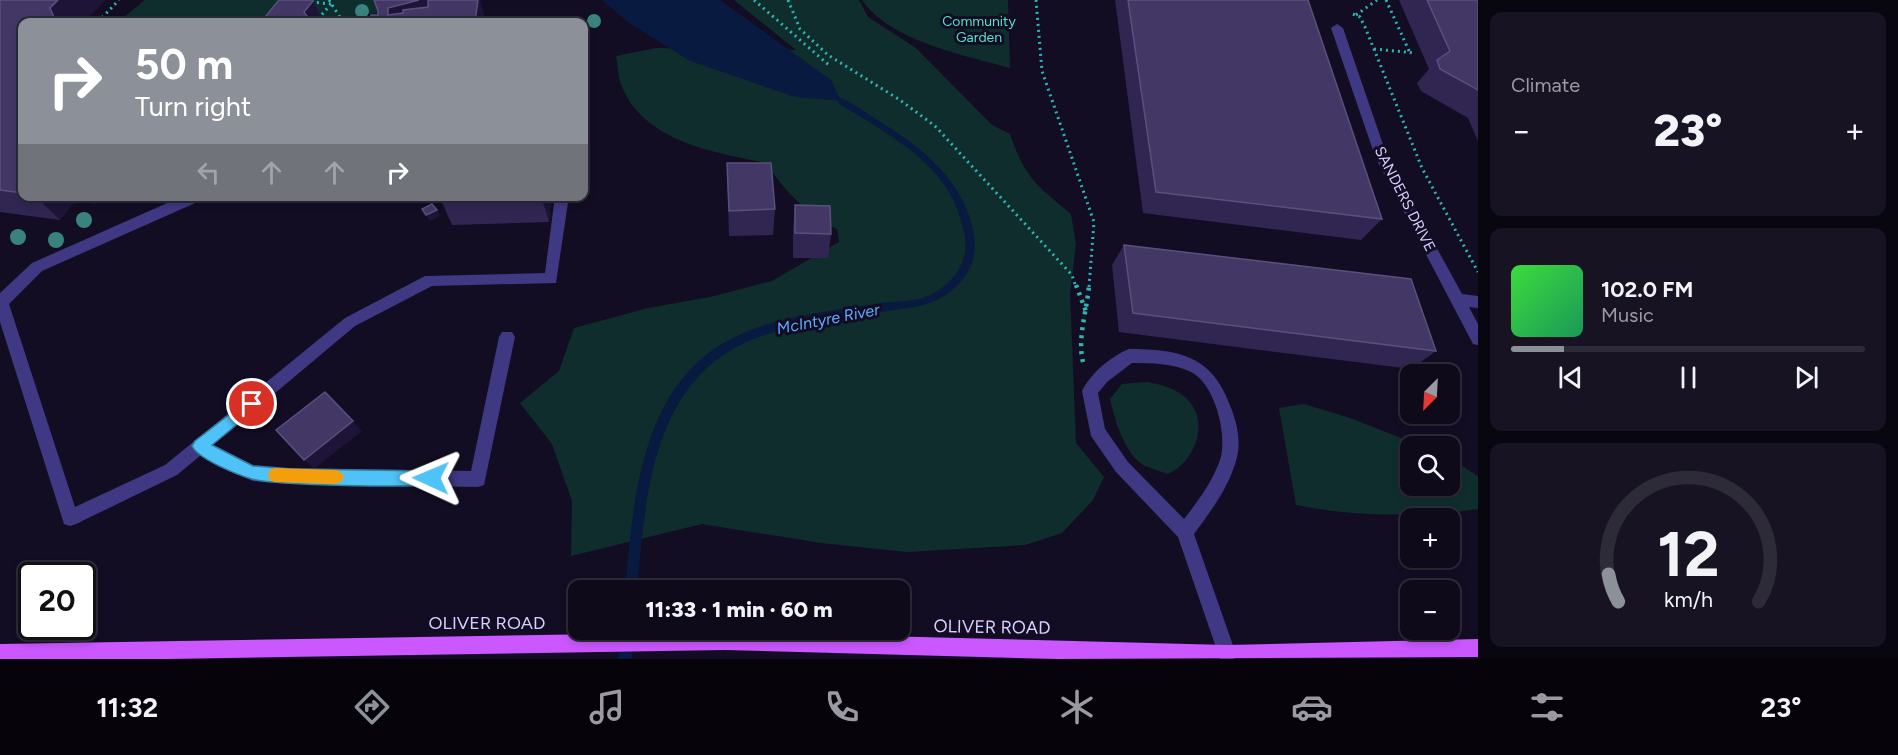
<!DOCTYPE html>
<html lang="en">
<head>
<meta charset="utf-8">
<style>
  :root { --surface:#0e0a1a; --page:#171323; --text:#f1f3f6; --muted:#9b9aa2; --line:#2e2b39; --accent:#8c9099 }
  body { margin:0; font-family:Figtree,sans-serif; background:var(--page); color:var(--text); height:100vh; display:flex; flex-direction:column; font-size:22px; white-space:nowrap }
  * { box-sizing:border-box; margin:0 }
  p { font-size:20px; color:var(--muted) }
  .icon { flex:none; width:33px; height:33px; fill:none; stroke:currentColor; stroke-width:2; stroke-linecap:round; stroke-linejoin:round }
  .map { position:relative; flex:1; overflow:hidden }
  .details { display:flex; flex-direction:column; gap:12px; padding:12px; background:#08060e; width:420px }
  .details>* { flex:none }
  .hud { position:absolute; left:18px; top:18px; width:570px; height:183px; border-radius:12px; box-shadow:0 3px 9px #0003,0 0 0 2px var(--line); background:#8c9099; color:#fff; overflow:hidden }
  .needle { width:39px; rotate:204deg }
  .buttons { position:absolute; left:1400px; top:364px; display:grid; gap:12px }
  .buttons a { display:grid; place-items:center; width:60px; height:60px; border-radius:12px; background:var(--surface); box-shadow:0 3px 9px #0003,0 0 0 2px var(--line); font-size:30px }
  .speed { position:absolute; left:18px; top:562px; display:flex; gap:12px; font-size:30px; font-weight:700; text-align:center }
  .speed>* { display:grid; place-content:center; width:78px; height:78px; border-radius:50%; background:var(--surface); box-shadow:0 3px 9px #0003,0 0 0 2px var(--line); line-height:1 }
  .speed .limit { border:3px solid #111; border-radius:9px; background:#fff; color:#111 }
  .pin { position:absolute; display:grid; place-items:center; width:51px; height:51px; color:#fff; margin:-26px; border:3px solid #fff; border-radius:50%; box-shadow:0 2px 6px #0007 }
  .me { position:absolute; width:66px; margin:-33px; rotate:271deg; stroke-linejoin:round; filter:drop-shadow(0 0 4px #0008) }
  .turn { display:flex; align-items:center; gap:21px; height:126px; padding:0 18px; font-size:27px }
  .turn .icon { width:78px; height:78px; stroke-width:2.5 }
  .turn b { display:block; font-size:42px; line-height:51px }
  .lanes { display:flex; align-items:center; height:57px; padding:0 18px; background:#0003; justify-content:center; gap:30px; direction:ltr }
  .lanes .off { opacity:.35 }
  .big { font-size:45px; font-weight:800; line-height:1.1 }
  .details .widget { flex:1; display:flex; flex-direction:column; justify-content:center; gap:9px; min-width:0; padding:0 21px; border-radius:12px; background:var(--page) }
  .details .dial { align-items:center; gap:0 }
  .dial svg { height:156px; overflow:visible; fill:none; stroke:var(--line); stroke-width:7; stroke-linecap:round; text-anchor:middle }
  .dial text { fill:var(--text); stroke:none }
  .song { display:flex; align-items:center; gap:18px }
  .cover { width:72px; height:72px; border-radius:9px; background:linear-gradient(135deg,hsl(120 70% 55%),hsl(150 70% 35%)) }
  .played { height:6px; border-radius:3px; background:linear-gradient(90deg,var(--accent) 15%,var(--line) 15%) }
  .keys { display:flex; justify-content:space-around; direction:ltr }
  .heat { display:flex; justify-content:space-between; align-items:center; font-size:33px; direction:ltr }
  .trip { position:absolute; left:568px; top:580px; width:342px; height:60px; border-radius:12px; background:var(--surface); box-shadow:0 3px 9px #0003,0 0 0 2px var(--line); font-weight:800; line-height:60px; text-align:center }
  .menu { display:flex; height:96px; justify-content:space-around; align-items:center; background:#06040a; color:var(--muted) }
  .menu .icon { width:42px; height:42px }
  .menu .selected { color:var(--accent) }
  .menu b { font-size:27px; color:var(--text) }
  main { display:flex; flex:1; min-height:0 }
  .map>svg:first-child { display:block }
</style>
</head>
<body>
<main>
<div class="map">
<svg width="1478" height="659" viewBox="0 0 1478 659">
  <rect width="100%" height="100%" fill="#120d23"/>
  <path fill="#102d2d" d="M145,0H455L321,22H118Z
    M734,0H859L868,17L916,48L992,125L1010,134C1025,178 1036,185 1071,214L1076,244L1070,294L1076,443L1104,477L1093,500L1062,533L1025,545L907,552L821,543L702,524L571,556L572,501L552,444L520,403L559,371L574,328L648,308L710,297L772,281L839,242L837,229C807,215 785,191 766,163C715,152 646,143 622,87C618,78 618,66 616,56L656,48L796,50Z
    M862,0H1008L1010,68C964,55 890,41 862,0Z
    M1148,382C1162,385 1175,388 1186,398C1211,421 1195,462 1168,474C1160,471 1152,469 1145,466C1124,454 1115,420 1110,399L1122,384Z
    M1304,404L1350,418L1424,447H1410V486H1449V458L1478,476V509C1418,517 1355,517 1296,505L1279,408Z"/>
  <path fill="#091a41" d="M602,0H720L831,80L841,101L795,97L690,61L629,23Z"/>
  <g fill="none" stroke-linecap="round" stroke-linejoin="round">
    <path fill="#091a41" fill-rule="evenodd" d="M841,98C853,103 865,112 876,119C918,145 959,175 972,225C976,242 977,257 967,273C956,292 936,303 915,307C866,315 815,319 768,334C653,369 646,490 637,591H625C632,513 638,414 701,359C749,317 821,313 881,303C897,301 916,302 930,295C954,283 971,260 964,232C961,219 957,206 950,194C926,152 877,128 838,103V99Z
      M621,630H633L632,659H618Z"/>
    <path stroke="#2cb7b6" stroke-width="3" stroke-dasharray="2 4" stroke-linecap="butt" d="M329,0L343,22
      M754,0L830,66
      M788,0L800,29L828,55L900,100L935,126L1072,275L1076,287
      M1036,0L1042,71L1094,222L1089,287
      M1386,0L1410,53
      M311,2L331,4
      M1353,14L1360,17L1365,27L1422,168L1478,272
      M1356,15L1377,0
      M318,19L331,4
      M98,22L119,0
      M1374,49L1415,53"/>
    <path stroke="#2cb7b6" stroke-width="4.5" stroke-dasharray="3 5" stroke-linecap="butt" d="M1076,285L1087,314
      M1083,362C1077,338 1087,311 1089,285"/>
    <path fill="#3f3883" fill-rule="evenodd" d="M1337,24L1343,28L1388,159L1462,294L1478,296V308L1469,307L1478,324V345L1473,344L1376,159L1331,28Z
      M183,196H203L202,200L42,271L9,304L75,507L165,465L345,318L425,276L545,273L555,196H569L556,283L432,286L355,326L213,445L253,465L289,468L471,471L499,337L502,332H512L515,337L484,485L478,487L289,484L253,481L220,467L201,455L177,475L76,524L70,526L64,524L0,322V293L32,263Z
      M1129,349C1180,349 1213,356 1231,408C1237,423 1241,441 1237,457C1230,486 1211,511 1194,534L1236,654L1234,659H1220L1178,537L1116,472L1091,436L1082,391C1090,374 1111,356 1129,349ZM1132,363C1152,363 1172,363 1191,372C1215,384 1228,435 1220,460C1212,482 1199,500 1184,519L1128,462L1105,429L1098,393L1107,382Z"/>
    <path fill="#ca57ff" fill-rule="evenodd" d="M725,632L1227,645L1478,639V657L1057,659L725,650L168,659H0V644Z"/>
  </g>
  <g fill="#39827d">
    <circle cx="362" cy="11" r="7"/>
    <circle cx="594" cy="21" r="7"/>
    <circle cx="84" cy="220" r="8"/>
    <circle cx="18" cy="237" r="8"/>
    <circle cx="56" cy="240" r="8"/>
  </g>
  <path fill="#312652" d="M0,0L22,22V196H110L94,204L87,198L72,204L60,220L0,212Z
    M1115,0H1308L1382,219L1361,240L1143,213Z
    M1399,0H1478V141L1468,118L1421,91L1417,83L1429,69Z
    M727,163L775,209L773,235L729,236Z
    M441,196H551L549,222L452,225L441,200Z
    M795,205L831,234L828,258H793V230Z
    M1124,245L1436,351L1411,369L1119,332L1112,265Z"/>
  <path fill="#1d1437" d="M58,0H106L84,22H56L50,8Z
    M385,0H440L446,22L388,15Z
    M478,0H480L486,22H475Z
    M313,1L324,22H309L304,12Z
    M35,196H110L94,204L87,198L72,204L60,220Z
    M541,196H551L549,222Z
    M437,210L440,216L430,221L426,215Z
    M353,421L362,431L314,469L304,460Z"/>
  <path fill="#433865" stroke="#5a507d" stroke-width="1.5" d="M0,0H58L50,8L56,22H22V193L0,190Z
    M279,0H313V1L304,12L311,22H261Z
    M374,0H419L388,8V15L403,13V10L428,7V0H478L475,22H369L371,15H378V11Z
    M1128,0H1308L1382,219L1156,192Z
    M1427,0H1478V90L1440,69L1437,60L1450,51Z
    M727,163H771L775,209L729,211Z
    M441,196H537L441,200Z
    M432,204L437,210L426,215L422,209Z
    M795,205L830,206L831,234L795,233Z
    M1124,245L1411,279L1436,351L1133,313Z
    M325,392L353,421L304,460L276,430Z"/>
  <path fill="#4fc3f7" stroke="#337fa1" stroke-width="1.5" d="M252,397L259,404L257,408L212,445L253,466L289,469L431,471L436,473L438,478L436,483C421,489 271,485 252,479C238,475 198,459 192,446L195,441Z"/>
  <path fill="#f59e0b" d="M275,468L336,470L341,472L344,477L341,482L336,484L275,482L270,480L268,475L270,470Z"/>
  <g text-anchor="middle" dominant-baseline="central" stroke-width="6" stroke-linejoin="round" paint-order="stroke">
    <g font-size="14" fill="#59e1c7" stroke="#120d23">
      <text x="979" y="21">Community<tspan x="979" dy="16">Garden</tspan></text>
    </g>
    <g font-size="15" fill="#d8d0ff" stroke="#120d23">
      <text transform="translate(1405 199) rotate(63)">SANDERS DRIVE</text>
    </g>
    <g font-size="16" font-style="italic" fill="#5eabff" stroke="#120d23">
      <text transform="translate(828 319) rotate(-11)">McIntyre River</text>
    </g>
    <g font-size="18" fill="#d8d0ff" stroke="#120d23">
      <text x="487" y="623">OLIVER ROAD</text>
      <text transform="translate(992 627) rotate(1)">OLIVER ROAD</text>
    </g>
  </g>
</svg>
<div class="buttons">
<a><svg class="needle" viewBox="-14 -14 28 28"><path d="M0-13l5 13h-10z" fill="#e53935"/><path d="M0 13l5-13h-10z" fill="#9b9aa2"/></svg></a>
<a><svg class="icon" aria-label="search" viewBox="0 0 24 24"><circle cx="10" cy="10" r="6"/><path d="M15 15l6 6"/></svg></a>
<a>+</a>
<a>−</a>
</div>
<div class="speed"><div class="limit">20</div></div>
<div class="pin" style="left:252px;top:404px;background:#d93025"><svg class="icon" aria-label="arrive" viewBox="0 0 24 24"><path d="M6 21V4h12l-3 4 3 4H6"/></svg></div>
<svg class="me" style="left:431px;top:478px" viewBox="-20 -20 40 40"><path d="M0-17L14 15 0 8-14 15z" fill="#4fc3f7" stroke="#fff" stroke-width="4"/></svg>
<div class="trip">11:33 · 1 min · 60 m</div>
<div class="hud">
<div class="turn"><svg class="icon" aria-label="right" viewBox="0 0 24 24"><path d="M7 20v-9h11M14 6l5 5-5 5"/></svg><div><b>50 m</b>Turn right</div></div>
<div class="lanes"><svg class="icon off" aria-label="left" viewBox="0 0 24 24"><path d="M17 20v-9H6M10 6l-5 5 5 5"/></svg><svg class="icon off" aria-label="ahead" viewBox="0 0 24 24"><path d="M12 20V5M6 11l6-6 6 6"/></svg><svg class="icon off" aria-label="ahead" viewBox="0 0 24 24"><path d="M12 20V5M6 11l6-6 6 6"/></svg><svg class="icon" aria-label="right" viewBox="0 0 24 24"><path d="M7 20v-9h11M14 6l5 5-5 5"/></svg></div>
</div>
</div>
<section class="details">
<div class="widget"><p>Climate</p>
<div class="heat"><a>−</a><b class="big">23°</b><a>+</a></div>
</div>
<div class="widget">
<div class="song"><i class="cover"></i><div><b>102.0 FM</b><p>Music</p></div></div>
<div class="played"></div>
<div class="keys"><svg class="icon" aria-label="previous" viewBox="0 0 24 24"><path d="M18 5L8 12l10 7zM5 5v14"/></svg><svg class="icon" aria-label="pause" viewBox="0 0 24 24"><path d="M8 5v14M16 5v14"/></svg><svg class="icon" aria-label="next" viewBox="0 0 24 24"><path d="M6 5l10 7-10 7zM19 5v14"/></svg></div>
</div>
<div class="widget dial"><svg viewBox="0 0 100 80">
<path d="M14 69A42 42 0 1 1 86 69"/>
<path d="M14 69A42 42 0 0 1 9 55" stroke="#8c9099"/>
<text x="50" y="56" font-size="32" font-weight="700">12</text>
<text x="50" y="72" font-size="11">km/h</text>
</svg></div>
</section>
</main>
<nav class="menu">
<b>11:32</b>
<svg class="icon selected" aria-label="directions" viewBox="0 0 24 24"><path d="M12 3l9 9-9 9-9-9zM9 14v-3h6M13 9l2 2-2 2"/></svg>
<svg class="icon" aria-label="music" viewBox="0 0 24 24"><path d="M9 18V5l10-2v13"/><circle cx="6" cy="18" r="3"/><circle cx="16" cy="16" r="3"/></svg>
<svg class="icon" aria-label="phone" viewBox="0 0 24 24"><path d="M5 4h4l2 5-3 2q2 4 5 5l2-3 5 2v4C11 20 4 13 5 4z"/></svg>
<svg class="icon" aria-label="climate" viewBox="0 0 24 24"><path d="M12 3v18M4 7l16 10M4 17L20 7"/></svg>
<svg class="icon" aria-label="car" viewBox="0 0 24 24"><path d="M5 17H2v-5l4-1 3-4h7l3 4 3 1v5h-3M9 17h6M6 11h13"/><circle cx="7" cy="17" r="2"/><circle cx="17" cy="17" r="2"/></svg>
<svg class="icon" aria-label="filters" viewBox="0 0 24 24"><path d="M4 7h16M4 17h16"/><circle cx="9" cy="7" r="2"/><circle cx="15" cy="17" r="2"/></svg>
<b>23°</b>
</nav>
</body>
</html>
